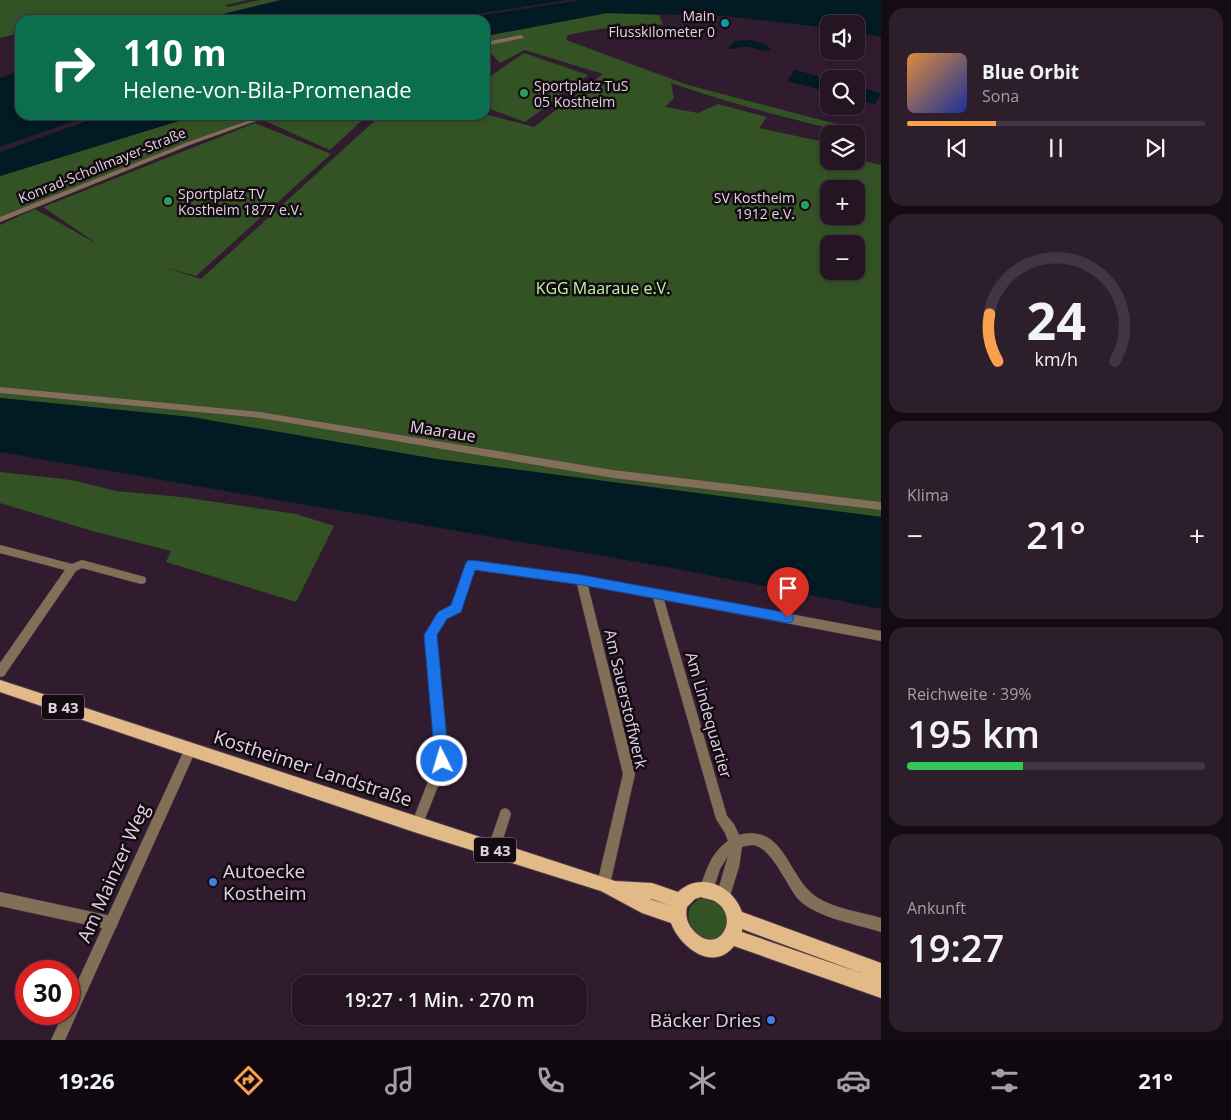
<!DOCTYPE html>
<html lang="de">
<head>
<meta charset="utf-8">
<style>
  :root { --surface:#251523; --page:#2d1e2b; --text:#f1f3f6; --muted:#a39fa6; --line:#423441; --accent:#fa9f4e }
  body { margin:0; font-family:"Open Sans",sans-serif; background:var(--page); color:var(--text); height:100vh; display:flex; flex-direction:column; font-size:19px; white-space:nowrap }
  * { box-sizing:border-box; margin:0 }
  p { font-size:16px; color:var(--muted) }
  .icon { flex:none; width:28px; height:28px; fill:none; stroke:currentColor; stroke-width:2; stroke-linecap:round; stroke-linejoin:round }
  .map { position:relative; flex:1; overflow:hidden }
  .details { display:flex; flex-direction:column; gap:8px; padding:8px; background:#140c13; width:350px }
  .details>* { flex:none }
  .top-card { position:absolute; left:15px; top:15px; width:475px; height:105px; border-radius:15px; box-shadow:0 2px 8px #0003,0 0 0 1px var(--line); background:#0b6e4f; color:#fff; overflow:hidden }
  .fabs { position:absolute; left:820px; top:15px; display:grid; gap:10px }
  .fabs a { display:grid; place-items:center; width:45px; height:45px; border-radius:10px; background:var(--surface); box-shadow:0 2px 8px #0003,0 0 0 1px var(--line); font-size:25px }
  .speed { position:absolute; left:15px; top:960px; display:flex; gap:10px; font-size:25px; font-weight:700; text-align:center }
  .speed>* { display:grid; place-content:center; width:65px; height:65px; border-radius:50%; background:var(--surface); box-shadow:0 2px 8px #0003,0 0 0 1px var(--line); line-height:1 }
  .speed .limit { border:8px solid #d22; background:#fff; color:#111 }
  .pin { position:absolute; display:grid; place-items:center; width:42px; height:42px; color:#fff; margin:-51px -21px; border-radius:50% 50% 50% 0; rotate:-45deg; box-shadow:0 0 5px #0007 }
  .pin .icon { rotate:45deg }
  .me { position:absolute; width:55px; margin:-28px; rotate:355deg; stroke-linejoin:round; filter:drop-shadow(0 0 4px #0008) }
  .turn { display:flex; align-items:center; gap:18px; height:105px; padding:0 25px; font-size:22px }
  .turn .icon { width:65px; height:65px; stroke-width:2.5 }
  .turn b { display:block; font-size:35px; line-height:42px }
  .big { font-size:38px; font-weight:600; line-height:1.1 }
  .details .card { flex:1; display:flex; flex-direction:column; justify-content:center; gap:8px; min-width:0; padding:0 18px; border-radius:15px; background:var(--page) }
  .details .dial { align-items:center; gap:0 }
  .dial svg { height:130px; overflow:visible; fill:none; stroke:var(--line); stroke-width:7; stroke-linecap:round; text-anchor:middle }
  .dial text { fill:var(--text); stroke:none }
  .song { display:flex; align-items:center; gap:15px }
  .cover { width:60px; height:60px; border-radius:8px; background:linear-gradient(135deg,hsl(30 70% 55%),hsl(230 70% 35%)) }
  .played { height:5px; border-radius:2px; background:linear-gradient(90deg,var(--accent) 30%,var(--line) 30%) }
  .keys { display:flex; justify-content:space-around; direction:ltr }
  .heat { display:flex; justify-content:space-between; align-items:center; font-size:28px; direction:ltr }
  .charge { height:8px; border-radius:4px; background:linear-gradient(90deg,#34c759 39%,var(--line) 0) }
  .trip { position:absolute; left:292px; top:975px; width:295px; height:50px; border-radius:15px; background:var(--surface); box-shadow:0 2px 8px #0003,0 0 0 1px var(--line); font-weight:600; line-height:50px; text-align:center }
  .dock { display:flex; height:80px; justify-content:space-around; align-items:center; background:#0f080e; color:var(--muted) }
  .dock .icon { width:35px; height:35px }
  .dock .active { color:var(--accent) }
  .dock b { font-size:22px; color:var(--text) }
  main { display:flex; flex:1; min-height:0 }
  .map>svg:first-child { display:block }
</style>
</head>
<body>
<main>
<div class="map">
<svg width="881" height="1040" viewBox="0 0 881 1040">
  <rect width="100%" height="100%" fill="#311c2f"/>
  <path fill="#345324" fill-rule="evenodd" d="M0,0H248L226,5L227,7L260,0H281L199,20H20V33L0,38Z
    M607,13L659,15L663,25C631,23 599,29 568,35L566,40L688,85L840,125L838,130C781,117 726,102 671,83L674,98L665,107L698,113L718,104L767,117L759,128L829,143V161H856V159L881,165V517L436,459L191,417L0,398V225L35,209L99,245L43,207L255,123L331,154L196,276L164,267L201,279L381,115L485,114L534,127L603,74L525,50L500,63L485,47V36ZM829,189H856V216H829ZM829,244H856V271H829Z
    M524,53L588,75L525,122L485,107V80Z
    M198,115H270L227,129L0,220V176Z
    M280,115H368L330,150L265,121Z
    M0,472L71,480L116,491L181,497L296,514L334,526L296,602L166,562L171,551L96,532L0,503Z
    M706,898C725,904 727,913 726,931L716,939C697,941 684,925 690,907L699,899Z"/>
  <path fill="#011a24" d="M281,0H567L438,20H199Z
    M582,0H881V37L856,32V24H829V28L724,16L607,13L485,36V20H450Z
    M751,40L765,44L772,50C763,53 757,48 748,47C740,46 734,51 728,48L735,41Z
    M795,70L829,79V92L787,81Z
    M20,71V115H92L0,147V78Z
    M856,86L881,93V94L875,104L856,100Z
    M104,115H198L0,176V152Z
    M0,398L191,417L436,459L881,517V609L678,569L0,452Z"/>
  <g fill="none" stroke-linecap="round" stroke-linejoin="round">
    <g stroke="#4d394b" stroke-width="1">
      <path id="minor" d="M521,35L524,37L523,38L485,46V42Z
        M264,115H273L192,144L0,222V217L188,142Z
        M0,387L260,412L613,470L881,502V510L613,478L260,418L0,393Z
        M0,545L72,564L82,560L141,576L145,577L146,580L145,583L141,584L82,568L76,571L4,676L0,677V663L65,570L0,553Z
        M471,561L581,576L657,589L881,631V641L664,600L727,816L734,824L739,835C786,823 787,879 818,898C836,909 861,912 881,918V932C856,924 818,918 799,900C787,887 772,847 753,845C750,845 745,846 742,847L739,867L728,902L723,904L718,902L716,897L728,856L720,869L712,894L707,896L702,894L700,889C706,870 711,853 728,841L725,833L716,819L653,598L588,586L635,774L609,889L604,891L599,889L597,884L623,774L577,584L475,570L460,611L446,618L436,636L448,761L421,829L417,831L413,829L411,825L436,761L425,635L438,612L452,605L466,565L467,562Z
        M505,808L509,810L511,814L498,855L493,856L488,855L487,850L501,810Z
        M0,892L111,916L116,918L118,923L116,928L111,930L0,906Z"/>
    </g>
    <g stroke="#4d394b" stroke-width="1">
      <path id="tertiary" d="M190,744L194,746L196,750L65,1040H51L63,1014H69V1000L186,746Z"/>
    </g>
    <g stroke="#4d394b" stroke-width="2">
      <path id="primary" d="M0,680L615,881L652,883L678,892C701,871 733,886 742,912L881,963V998L734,946C713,973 680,947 671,923L642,913L601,891L417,833L0,692ZM701,897C706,899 712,899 716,902C741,918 718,958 693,930C687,923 685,916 687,907L695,899ZM650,899H652L671,906ZM742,929L861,973L742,932Z"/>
    </g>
    <use href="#minor" fill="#826f57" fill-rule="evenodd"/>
    <use href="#tertiary" fill="#826f57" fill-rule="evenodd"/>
    <use href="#primary" fill="#e2ba87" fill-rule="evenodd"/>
  </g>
  <path fill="#1a73e8" stroke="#114b97" d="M471,560L582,575L788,613L792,614L794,618L792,622L788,623L582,585L475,570L461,612L447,619L437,635L449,761L447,766L442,768L437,766L435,761L424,635L438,612L451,605L465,565L467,561Z"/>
  <circle fill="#0f9aa8" stroke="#130a12" stroke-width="2" cx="725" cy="23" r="5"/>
  <g fill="#2e9e5b" stroke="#130a12" stroke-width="2">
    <circle cx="524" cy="93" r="5"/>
    <circle cx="168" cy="201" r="5"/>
    <circle cx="805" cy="205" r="5"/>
  </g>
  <g fill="#3f7fe0" stroke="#130a12" stroke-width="2">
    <circle cx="213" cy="882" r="5"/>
    <circle cx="771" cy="1020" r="5"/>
  </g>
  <g text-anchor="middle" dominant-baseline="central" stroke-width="5" stroke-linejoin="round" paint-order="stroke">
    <g font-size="14" fill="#e0d2de" stroke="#130a12" text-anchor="end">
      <text x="715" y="15">Main<tspan x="715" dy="16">Flusskilometer 0</tspan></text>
      <text x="534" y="85" text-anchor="start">Sportplatz TuS<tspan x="534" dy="16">05 Kostheim</tspan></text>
      <text x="178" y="193" text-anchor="start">Sportplatz TV<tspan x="178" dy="16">Kostheim 1877 e.V.</tspan></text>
      <text x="795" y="197">SV Kostheim<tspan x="795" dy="16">1912 e.V.</tspan></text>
    </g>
    <g font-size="14" fill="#e0d2de" stroke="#130a12">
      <text transform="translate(102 165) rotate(-22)">Konrad-Schollmayer-Straße</text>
    </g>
    <g fill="#130a12" stroke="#a296a1" stroke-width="1">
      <rect x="42" y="694.5" width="42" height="25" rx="4"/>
      <rect x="474" y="837.5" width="42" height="25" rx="4"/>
    </g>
    <g font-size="15" font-weight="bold" fill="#e0d2de">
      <text x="63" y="707">B 43</text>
      <text x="495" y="850">B 43</text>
    </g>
    <g font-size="16" fill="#bdf7a3" stroke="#130a12">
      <text x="603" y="288">KGG Maaraue e.V.</text>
    </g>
    <g font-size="16" fill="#e0d2de" stroke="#130a12">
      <text transform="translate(443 431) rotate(9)">Maaraue</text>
      <text transform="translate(626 699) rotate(77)">Am Sauerstoffwerk</text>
      <text transform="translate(709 715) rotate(74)">Am Lindequartier</text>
    </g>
    <g font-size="19" fill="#e0d2de" stroke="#130a12">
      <text transform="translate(313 768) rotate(18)">Kostheimer Landstraße</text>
      <text transform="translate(113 873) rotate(-66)">Am Mainzer Weg</text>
    </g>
    <g font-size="19" fill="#e0d2de" stroke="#130a12" text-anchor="start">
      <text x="223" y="871">Autoecke<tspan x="223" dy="22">Kostheim</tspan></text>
      <text x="761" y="1020" text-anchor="end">Bäcker Dries</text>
    </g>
  </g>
</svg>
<div class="fabs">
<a><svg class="icon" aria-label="sound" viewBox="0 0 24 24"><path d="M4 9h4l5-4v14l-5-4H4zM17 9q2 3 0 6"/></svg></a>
<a><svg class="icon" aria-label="search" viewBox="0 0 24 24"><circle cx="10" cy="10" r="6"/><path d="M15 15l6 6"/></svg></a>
<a><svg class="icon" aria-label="layers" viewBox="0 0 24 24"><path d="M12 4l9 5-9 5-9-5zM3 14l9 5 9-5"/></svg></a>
<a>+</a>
<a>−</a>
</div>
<div class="speed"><div class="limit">30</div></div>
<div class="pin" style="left:788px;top:618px;background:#d93025"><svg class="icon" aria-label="arrive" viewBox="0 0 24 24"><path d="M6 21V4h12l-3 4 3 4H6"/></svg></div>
<svg class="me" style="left:442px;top:761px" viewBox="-20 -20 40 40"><circle r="17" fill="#1a73e8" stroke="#fff" stroke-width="3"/><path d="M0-11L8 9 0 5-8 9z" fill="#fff"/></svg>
<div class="trip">19:27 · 1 Min. · 270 m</div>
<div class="top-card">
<div class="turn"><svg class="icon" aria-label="right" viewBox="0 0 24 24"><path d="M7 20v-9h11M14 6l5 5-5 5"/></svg><div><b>110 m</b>Helene-von-Bila-Promenade</div></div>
</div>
</div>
<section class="details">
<div class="card">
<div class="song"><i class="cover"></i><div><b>Blue Orbit</b><p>Sona</p></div></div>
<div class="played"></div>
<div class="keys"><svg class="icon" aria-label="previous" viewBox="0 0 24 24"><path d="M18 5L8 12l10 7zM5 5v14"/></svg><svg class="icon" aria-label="pause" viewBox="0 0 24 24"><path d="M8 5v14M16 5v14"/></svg><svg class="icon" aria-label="next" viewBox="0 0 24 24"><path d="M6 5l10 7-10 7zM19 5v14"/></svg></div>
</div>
<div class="card dial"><svg viewBox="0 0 100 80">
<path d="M14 69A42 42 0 1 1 86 69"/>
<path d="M14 69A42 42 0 0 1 9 40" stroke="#fa9f4e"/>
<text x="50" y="56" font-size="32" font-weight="700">24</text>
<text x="50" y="72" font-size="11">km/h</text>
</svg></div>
<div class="card"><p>Klima</p>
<div class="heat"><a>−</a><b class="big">21°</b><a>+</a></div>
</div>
<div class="card"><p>Reichweite · 39%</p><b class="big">195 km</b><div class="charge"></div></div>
<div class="card"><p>Ankunft</p><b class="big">19:27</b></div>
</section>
</main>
<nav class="dock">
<b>19:26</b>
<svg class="icon active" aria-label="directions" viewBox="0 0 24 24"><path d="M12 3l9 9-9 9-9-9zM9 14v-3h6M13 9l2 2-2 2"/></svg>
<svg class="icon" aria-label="music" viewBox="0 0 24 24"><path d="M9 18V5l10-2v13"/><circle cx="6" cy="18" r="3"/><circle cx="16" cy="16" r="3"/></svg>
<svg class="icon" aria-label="phone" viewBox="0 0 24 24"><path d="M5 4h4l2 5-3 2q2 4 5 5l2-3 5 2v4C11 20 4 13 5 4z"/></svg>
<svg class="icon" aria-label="climate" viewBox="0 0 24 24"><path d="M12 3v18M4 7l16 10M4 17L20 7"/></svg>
<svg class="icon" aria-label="car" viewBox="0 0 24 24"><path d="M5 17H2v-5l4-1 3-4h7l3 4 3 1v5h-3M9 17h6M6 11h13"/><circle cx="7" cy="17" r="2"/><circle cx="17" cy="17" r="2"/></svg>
<svg class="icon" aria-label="filters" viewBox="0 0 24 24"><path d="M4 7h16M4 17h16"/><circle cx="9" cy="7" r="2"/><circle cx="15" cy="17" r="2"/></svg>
<b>21°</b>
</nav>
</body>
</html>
